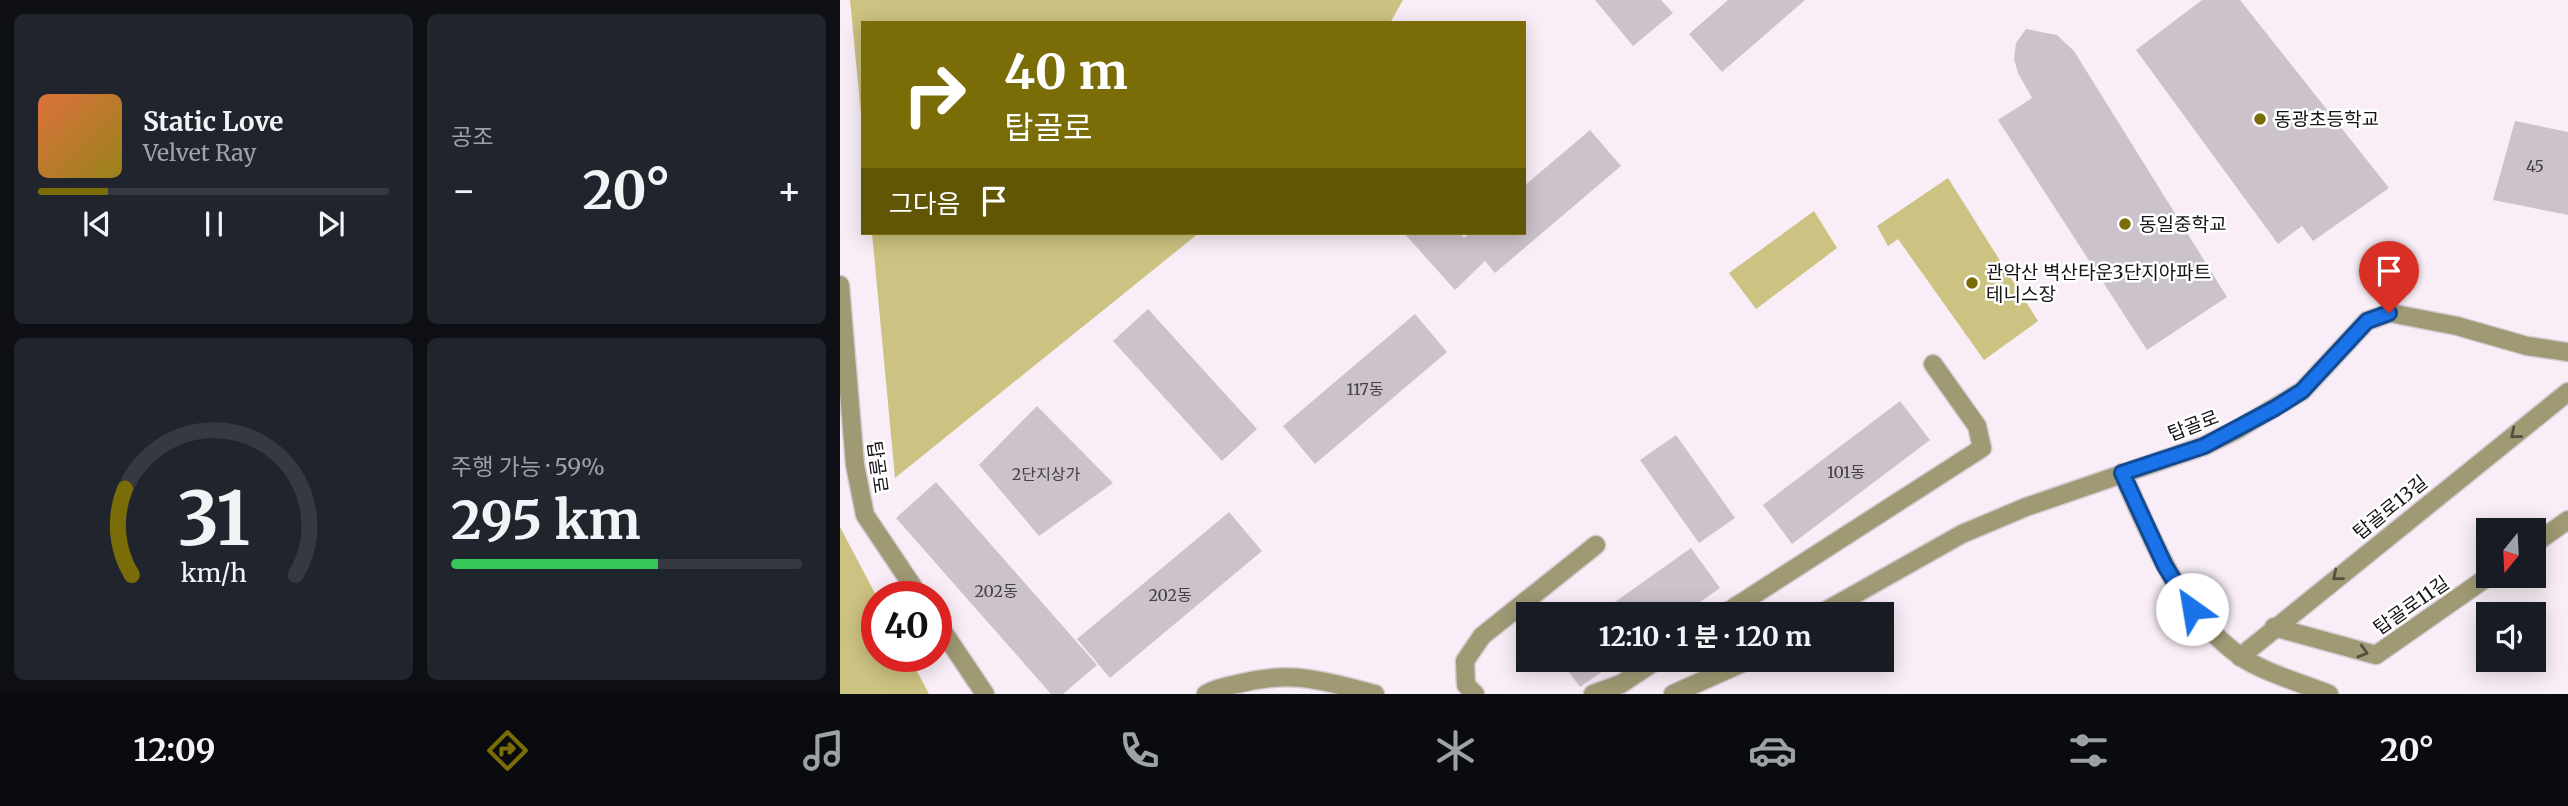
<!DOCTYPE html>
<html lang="ko">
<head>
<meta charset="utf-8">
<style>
  :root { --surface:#171b24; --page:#20242c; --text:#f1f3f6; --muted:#9ea1a6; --line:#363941; --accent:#7a6c07 }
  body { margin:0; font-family:Merriweather,"Noto Sans KR",serif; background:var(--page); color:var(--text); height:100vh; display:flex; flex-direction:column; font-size:26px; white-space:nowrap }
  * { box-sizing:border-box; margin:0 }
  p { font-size:23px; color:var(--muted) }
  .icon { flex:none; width:38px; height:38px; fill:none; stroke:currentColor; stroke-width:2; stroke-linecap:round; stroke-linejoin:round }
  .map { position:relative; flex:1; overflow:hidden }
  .side { display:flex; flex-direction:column; gap:14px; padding:14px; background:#0d0f14; width:840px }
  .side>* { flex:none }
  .hud { position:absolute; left:21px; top:21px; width:665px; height:214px; border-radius:0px; box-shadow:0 4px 18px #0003; background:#7a6c07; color:#fff; overflow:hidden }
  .needle { width:46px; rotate:198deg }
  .tools { position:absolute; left:1636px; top:518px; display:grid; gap:14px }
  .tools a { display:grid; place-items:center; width:70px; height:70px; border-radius:0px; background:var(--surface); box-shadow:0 4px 18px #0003; font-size:35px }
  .speed { position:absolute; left:21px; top:581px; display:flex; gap:14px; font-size:35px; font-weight:700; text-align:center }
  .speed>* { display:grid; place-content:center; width:91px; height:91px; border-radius:50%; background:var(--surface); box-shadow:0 4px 18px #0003; line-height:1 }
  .speed .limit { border:10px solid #d22; background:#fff; color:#111 }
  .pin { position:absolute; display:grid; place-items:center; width:60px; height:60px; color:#fff; margin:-72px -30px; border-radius:50% 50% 50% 0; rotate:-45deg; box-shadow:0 0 7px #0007 }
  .pin .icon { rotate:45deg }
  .me { position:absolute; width:77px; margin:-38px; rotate:328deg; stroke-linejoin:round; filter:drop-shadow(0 0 5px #0008) }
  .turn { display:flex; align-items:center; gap:24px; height:147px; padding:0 28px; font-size:32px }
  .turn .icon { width:91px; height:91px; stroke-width:2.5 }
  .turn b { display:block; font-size:49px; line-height:60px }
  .then { display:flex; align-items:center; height:66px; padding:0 28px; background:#0003; gap:14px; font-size:26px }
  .big { font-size:52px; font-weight:700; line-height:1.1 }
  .side .widget { flex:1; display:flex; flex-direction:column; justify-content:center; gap:10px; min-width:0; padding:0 24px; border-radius:10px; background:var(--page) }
  .side .dial { align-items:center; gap:0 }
  .dial svg { height:182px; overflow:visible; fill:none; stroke:var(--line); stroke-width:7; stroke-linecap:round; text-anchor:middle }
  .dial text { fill:var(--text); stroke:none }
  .song { display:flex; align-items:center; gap:21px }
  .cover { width:84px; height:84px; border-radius:10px; background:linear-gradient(135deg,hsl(20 70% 55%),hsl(50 70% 35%)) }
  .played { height:7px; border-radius:4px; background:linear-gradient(90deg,var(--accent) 20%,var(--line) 20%) }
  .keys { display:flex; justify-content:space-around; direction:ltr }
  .heat { display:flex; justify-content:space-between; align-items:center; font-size:38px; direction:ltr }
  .charge { height:10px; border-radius:5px; background:linear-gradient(90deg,#34c759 59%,var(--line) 0) }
  .side .tiles { flex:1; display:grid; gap:14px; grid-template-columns:repeat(2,1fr) }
  .trip { position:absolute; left:676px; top:602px; width:378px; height:70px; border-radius:0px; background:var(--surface); box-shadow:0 4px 18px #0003; font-weight:700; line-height:70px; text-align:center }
  .tab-bar { display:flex; height:112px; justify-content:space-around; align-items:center; background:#090b0e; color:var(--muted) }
  .tab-bar .icon { width:49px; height:49px }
  .tab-bar .current { color:var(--accent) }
  .tab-bar b { font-size:32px; color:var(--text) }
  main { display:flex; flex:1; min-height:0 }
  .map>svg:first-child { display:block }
</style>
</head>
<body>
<main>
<section class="side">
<div class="tiles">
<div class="widget">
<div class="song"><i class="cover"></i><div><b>Static Love</b><p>Velvet Ray</p></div></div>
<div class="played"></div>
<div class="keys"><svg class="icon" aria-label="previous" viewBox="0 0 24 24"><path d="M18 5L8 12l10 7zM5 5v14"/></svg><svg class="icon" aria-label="pause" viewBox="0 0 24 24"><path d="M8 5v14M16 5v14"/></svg><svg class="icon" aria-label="next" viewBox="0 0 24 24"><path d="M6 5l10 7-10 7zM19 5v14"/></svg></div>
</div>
<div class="widget"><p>공조</p>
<div class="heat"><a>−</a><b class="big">20°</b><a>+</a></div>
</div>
<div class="widget dial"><svg viewBox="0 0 100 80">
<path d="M14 69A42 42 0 1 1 86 69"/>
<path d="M14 69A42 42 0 0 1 11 31" stroke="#7a6c07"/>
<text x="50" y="56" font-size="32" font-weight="700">31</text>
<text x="50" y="72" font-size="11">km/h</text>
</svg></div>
<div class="widget"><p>주행 가능 · 59%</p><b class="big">295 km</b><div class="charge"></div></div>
</div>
</section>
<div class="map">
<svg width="1728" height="694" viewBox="0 0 1728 694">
  <rect width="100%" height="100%" fill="#f9eef7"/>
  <path fill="#ccc281" d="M10,0H563L550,23H23V135Z
    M1108,178L1198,321L1144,360L1058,239L1048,246L1037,226Z
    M974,211L997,248L916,309L889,273Z
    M32,233H359L55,478Z
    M0,527L37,597V656H69L89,694H0Z"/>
  <path fill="#ccc2cb" d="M755,0H821L833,13L793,46Z
    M888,0H965L882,72L849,34Z
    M1362,0H1400L1549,188L1473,241L1462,226L1438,244L1296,50Z
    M1186,29L1217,35L1234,51L1387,297L1307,350L1158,120L1192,98L1178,73L1174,59L1176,43Z
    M1675,121L1728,132V215L1653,200Z
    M750,130L781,166L655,273L645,261L615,290L564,233H619L624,238L630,233H684V186Z
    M308,309L417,429L382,461L273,341Z
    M575,314L607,352L475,464L443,426Z
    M1060,401L1090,440L952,544L923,505Z
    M197,406L273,483L199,536L139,465Z
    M836,435L895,518L859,543L800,460Z
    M96,482L257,665L223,694H211L56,518Z
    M389,512L422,551L270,678L237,639Z
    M851,548L880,588L843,614H758Z
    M720,660H779L740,687Z"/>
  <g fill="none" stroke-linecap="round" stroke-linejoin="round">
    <g stroke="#d5cbd3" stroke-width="21">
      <path id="minor" d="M1694,544L1728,520
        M884,614L1142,448L1137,426L1093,364
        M1434,627L1536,655L1649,576
        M1400,657L1728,392
        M635,694L626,685L625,661L642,636L756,545
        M753,694L781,684L817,660"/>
    </g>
    <g stroke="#d5cbd3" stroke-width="21">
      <path id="tertiary" d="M0,285L15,465L25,515L80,597
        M1282,473C1312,538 1339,613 1400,656C1420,671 1464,684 1489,694
        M980,614L1122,534L1186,507L1364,446L1395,431L1462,391L1527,321L1550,313L1617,326L1687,346L1728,352
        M96,621L145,694
        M366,694C376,688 386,686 397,684C451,670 482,680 535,694
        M833,694L909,660"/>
    </g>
    <use href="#minor" stroke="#9f9a74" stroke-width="18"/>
    <use href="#tertiary" stroke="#9f9a74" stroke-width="18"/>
  </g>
  <defs><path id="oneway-chevron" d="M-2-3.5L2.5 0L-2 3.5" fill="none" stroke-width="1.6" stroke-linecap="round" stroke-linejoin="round" transform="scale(1.75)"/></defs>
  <g stroke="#545040">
    <use href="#oneway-chevron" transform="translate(1675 434) rotate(141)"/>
    <use href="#oneway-chevron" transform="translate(1497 576) rotate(141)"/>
    <use href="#oneway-chevron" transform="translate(1523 652) rotate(16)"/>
  </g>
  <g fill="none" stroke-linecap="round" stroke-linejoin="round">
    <g stroke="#114b97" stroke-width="18">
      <path id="route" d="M1352,609L1325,566L1282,473L1364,446L1435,408L1462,391L1527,321L1549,313"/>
    </g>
    <use href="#route" stroke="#1a73e8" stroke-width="12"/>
  </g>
  <g fill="#7a6c07" stroke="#fff" stroke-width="2.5">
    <circle cx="1420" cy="119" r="7"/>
    <circle cx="1285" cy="224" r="7"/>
    <circle cx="1132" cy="283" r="7"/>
  </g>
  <g text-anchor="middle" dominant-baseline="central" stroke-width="5" stroke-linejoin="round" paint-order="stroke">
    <g font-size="16" fill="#443f43">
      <text x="1695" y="166">45</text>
      <text x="525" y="389">117동</text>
      <text x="1006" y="472">101동</text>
      <text x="206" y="474">2단지상가</text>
      <text x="156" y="591">202동</text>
      <text x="330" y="595">202동</text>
    </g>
    <g font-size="19" fill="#161316" stroke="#fff" text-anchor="start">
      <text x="1434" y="119">동광초등학교</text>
      <text x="1299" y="224">동일중학교</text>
      <text x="1146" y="272">관악산 벽산타운3단지아파트<tspan x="1146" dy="22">테니스장</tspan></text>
    </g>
    <g font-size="19" fill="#161316" stroke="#fff">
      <text transform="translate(1353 425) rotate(-21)">탑골로</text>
      <text transform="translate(38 467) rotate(82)">탑골로</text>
      <text transform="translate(1550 507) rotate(-39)">탑골로13길</text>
      <text transform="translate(1571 605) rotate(-35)">탑골로11길</text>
    </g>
  </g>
</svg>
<div class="tools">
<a><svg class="needle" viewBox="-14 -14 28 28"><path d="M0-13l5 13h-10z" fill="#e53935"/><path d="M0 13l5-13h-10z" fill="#9ea1a6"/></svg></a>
<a><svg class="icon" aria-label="sound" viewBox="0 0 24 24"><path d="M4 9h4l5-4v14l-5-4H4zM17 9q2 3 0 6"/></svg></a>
</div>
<div class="speed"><div class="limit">40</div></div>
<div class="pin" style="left:1549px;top:313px;background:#d93025"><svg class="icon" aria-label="arrive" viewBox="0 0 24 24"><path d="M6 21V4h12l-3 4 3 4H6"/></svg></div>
<svg class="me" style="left:1352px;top:609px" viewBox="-20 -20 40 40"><circle r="19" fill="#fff"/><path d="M0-13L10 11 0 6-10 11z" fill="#1a73e8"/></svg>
<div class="trip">12:10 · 1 분 · 120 m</div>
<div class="hud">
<div class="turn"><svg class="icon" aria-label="right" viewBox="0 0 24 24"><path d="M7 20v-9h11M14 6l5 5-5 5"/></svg><div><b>40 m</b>탑골로</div></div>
<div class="then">그다음<svg class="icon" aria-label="arrive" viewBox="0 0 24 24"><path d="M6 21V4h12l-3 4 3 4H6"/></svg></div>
</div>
</div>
</main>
<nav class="tab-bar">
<b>12:09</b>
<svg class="icon current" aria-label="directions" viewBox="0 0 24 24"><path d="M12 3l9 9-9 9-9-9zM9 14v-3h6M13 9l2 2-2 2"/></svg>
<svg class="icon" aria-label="music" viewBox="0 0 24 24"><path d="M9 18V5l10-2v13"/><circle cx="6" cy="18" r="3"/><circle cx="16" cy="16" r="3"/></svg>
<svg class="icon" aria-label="phone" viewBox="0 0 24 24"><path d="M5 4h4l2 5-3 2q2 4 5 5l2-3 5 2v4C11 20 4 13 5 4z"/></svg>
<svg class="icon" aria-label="climate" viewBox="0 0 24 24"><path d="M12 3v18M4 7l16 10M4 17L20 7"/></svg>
<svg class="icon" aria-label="car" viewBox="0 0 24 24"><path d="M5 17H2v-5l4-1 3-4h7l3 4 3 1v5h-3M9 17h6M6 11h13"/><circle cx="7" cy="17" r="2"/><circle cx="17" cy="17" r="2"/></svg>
<svg class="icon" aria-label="filters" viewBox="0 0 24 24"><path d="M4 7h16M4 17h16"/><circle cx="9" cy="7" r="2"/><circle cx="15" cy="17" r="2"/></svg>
<b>20°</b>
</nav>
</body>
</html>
